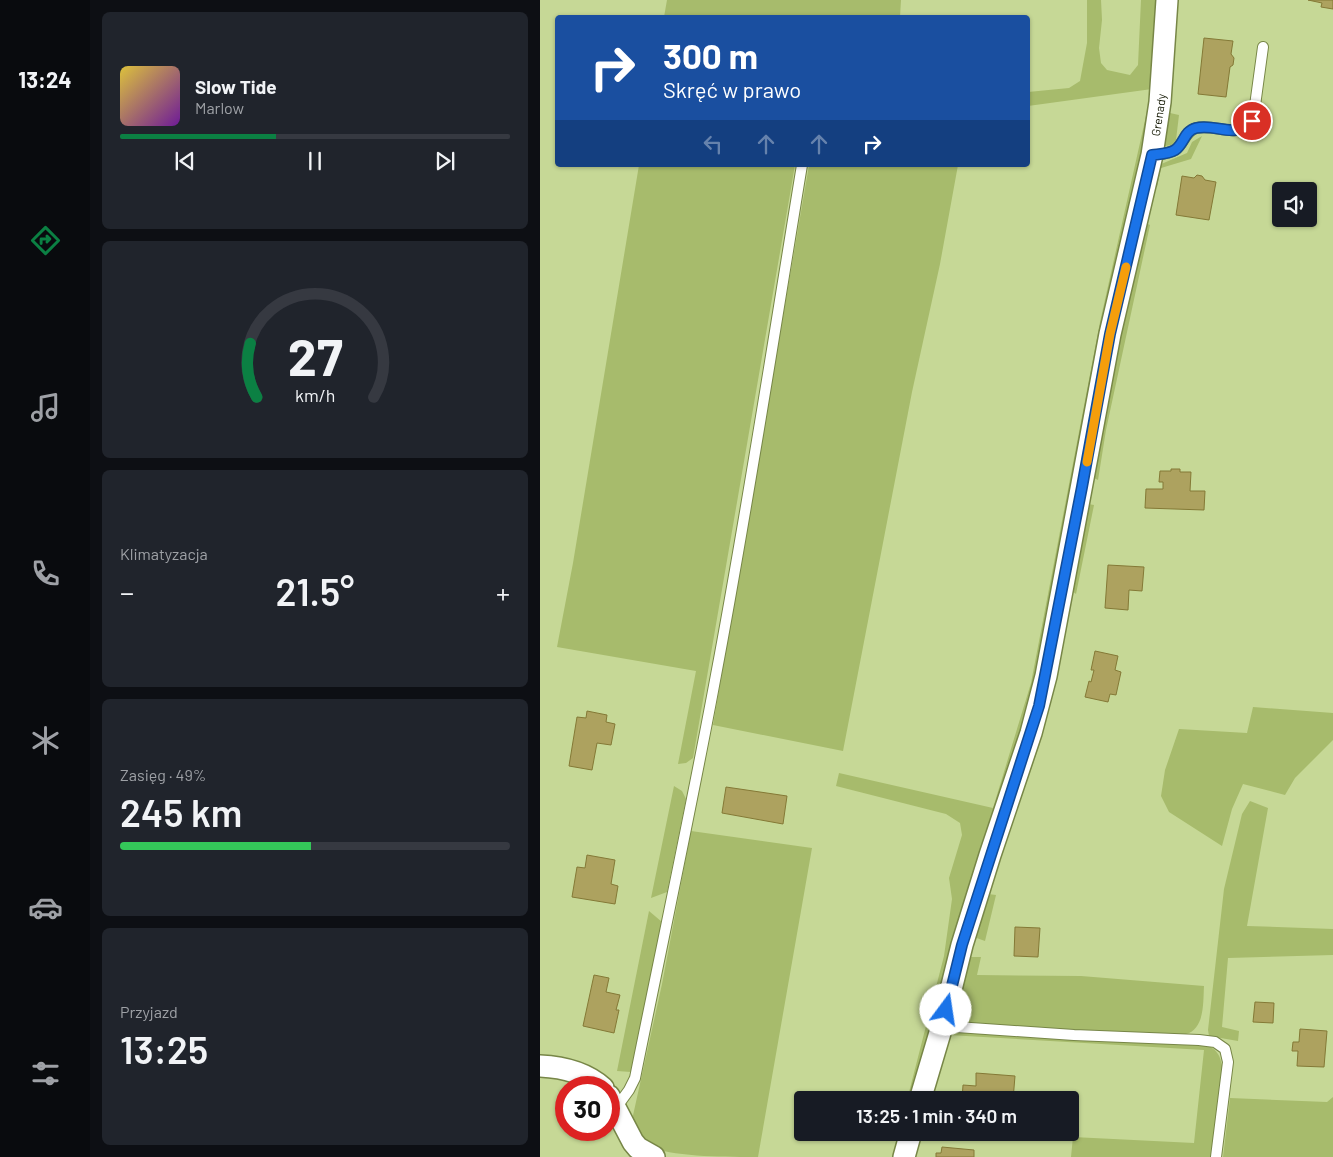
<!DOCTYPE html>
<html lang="pl">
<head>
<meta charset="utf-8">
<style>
  :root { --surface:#171b24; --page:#20242c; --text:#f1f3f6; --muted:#9ea1a6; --line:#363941; --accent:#0b8043 }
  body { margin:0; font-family:Barlow,sans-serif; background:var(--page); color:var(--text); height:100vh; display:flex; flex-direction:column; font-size:19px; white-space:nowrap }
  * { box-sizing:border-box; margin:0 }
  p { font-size:16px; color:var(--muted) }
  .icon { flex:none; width:28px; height:28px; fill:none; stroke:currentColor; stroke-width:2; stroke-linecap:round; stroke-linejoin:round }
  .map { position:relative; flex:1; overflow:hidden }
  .sheet { display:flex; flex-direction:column; gap:12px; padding:12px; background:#0d0f14; width:450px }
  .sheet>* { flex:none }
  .top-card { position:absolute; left:15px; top:15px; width:475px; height:152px; border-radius:5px; box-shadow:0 1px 4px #0004; background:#1a4fa0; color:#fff; overflow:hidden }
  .buttons { position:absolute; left:732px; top:182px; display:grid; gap:10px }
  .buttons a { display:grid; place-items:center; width:45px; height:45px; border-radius:5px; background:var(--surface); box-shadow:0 1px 4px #0004; font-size:25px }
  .speed { position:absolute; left:15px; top:1076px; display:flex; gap:10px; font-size:25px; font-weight:700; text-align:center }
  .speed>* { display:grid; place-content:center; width:65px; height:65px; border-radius:50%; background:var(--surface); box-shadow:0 1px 4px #0004; line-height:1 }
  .speed .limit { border:8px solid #d22; background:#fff; color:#111 }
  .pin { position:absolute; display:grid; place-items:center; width:42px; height:42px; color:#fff; margin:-21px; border:2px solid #fff; border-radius:50%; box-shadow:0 1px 5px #0007 }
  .me { position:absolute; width:55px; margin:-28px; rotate:14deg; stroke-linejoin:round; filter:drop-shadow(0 0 4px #0008) }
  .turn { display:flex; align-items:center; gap:18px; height:105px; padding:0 25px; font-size:22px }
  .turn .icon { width:65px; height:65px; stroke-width:2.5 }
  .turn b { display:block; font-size:35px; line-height:42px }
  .lanes { display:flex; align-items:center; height:48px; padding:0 25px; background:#0003; justify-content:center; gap:25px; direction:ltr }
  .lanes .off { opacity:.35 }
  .big { font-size:38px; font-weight:600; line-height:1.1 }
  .sheet .tile { flex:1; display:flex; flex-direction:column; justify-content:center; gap:8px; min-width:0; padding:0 18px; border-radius:8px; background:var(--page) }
  .sheet .dial { align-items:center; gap:0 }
  .dial svg { height:130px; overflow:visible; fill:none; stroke:var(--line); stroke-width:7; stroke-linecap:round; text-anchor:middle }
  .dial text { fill:var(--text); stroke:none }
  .song { display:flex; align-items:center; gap:15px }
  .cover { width:60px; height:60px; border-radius:8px; background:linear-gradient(135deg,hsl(50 70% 55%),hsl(280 70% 35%)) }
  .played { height:5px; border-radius:2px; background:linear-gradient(90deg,var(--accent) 40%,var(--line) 40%) }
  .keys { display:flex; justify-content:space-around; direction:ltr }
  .heat { display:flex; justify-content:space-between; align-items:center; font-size:28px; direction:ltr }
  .charge { height:8px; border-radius:4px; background:linear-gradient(90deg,#34c759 49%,var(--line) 0) }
  .trip { position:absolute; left:254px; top:1091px; width:285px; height:50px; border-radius:5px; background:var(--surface); box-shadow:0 1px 4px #0004; font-weight:600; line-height:50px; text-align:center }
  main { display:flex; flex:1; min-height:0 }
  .tab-bar { display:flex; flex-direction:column; width:90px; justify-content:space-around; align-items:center; background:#090b0e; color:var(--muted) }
  .tab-bar .icon { width:35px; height:35px }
  .tab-bar .selected { color:var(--accent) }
  .tab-bar b { font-size:22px; color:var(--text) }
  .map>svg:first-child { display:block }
</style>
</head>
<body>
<main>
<nav class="tab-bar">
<b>13:24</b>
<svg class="icon selected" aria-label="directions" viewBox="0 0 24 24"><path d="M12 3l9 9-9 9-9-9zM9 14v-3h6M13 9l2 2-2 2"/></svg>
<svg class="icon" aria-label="music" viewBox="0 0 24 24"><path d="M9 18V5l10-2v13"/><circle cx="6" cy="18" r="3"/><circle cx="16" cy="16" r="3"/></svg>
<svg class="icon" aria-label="phone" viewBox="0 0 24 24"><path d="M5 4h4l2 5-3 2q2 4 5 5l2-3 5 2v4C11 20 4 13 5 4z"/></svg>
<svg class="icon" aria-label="climate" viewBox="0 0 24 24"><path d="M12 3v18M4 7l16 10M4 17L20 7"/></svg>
<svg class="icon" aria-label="car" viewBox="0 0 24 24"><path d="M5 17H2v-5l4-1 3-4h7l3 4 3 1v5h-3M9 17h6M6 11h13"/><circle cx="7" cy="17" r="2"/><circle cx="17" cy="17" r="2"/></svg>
<svg class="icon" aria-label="filters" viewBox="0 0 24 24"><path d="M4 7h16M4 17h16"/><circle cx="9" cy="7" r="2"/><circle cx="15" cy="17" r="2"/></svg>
</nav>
<section class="sheet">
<div class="tile">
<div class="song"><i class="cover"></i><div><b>Slow Tide</b><p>Marlow</p></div></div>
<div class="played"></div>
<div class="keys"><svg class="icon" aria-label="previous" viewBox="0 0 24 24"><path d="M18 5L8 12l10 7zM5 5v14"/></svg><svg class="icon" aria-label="pause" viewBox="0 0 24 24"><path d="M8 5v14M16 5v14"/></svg><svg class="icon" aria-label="next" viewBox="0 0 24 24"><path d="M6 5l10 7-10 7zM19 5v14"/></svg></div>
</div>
<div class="tile dial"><svg viewBox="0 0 100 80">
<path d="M14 69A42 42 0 1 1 86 69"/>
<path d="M14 69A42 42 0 0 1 10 36" stroke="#0b8043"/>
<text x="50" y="56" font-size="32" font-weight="700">27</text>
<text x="50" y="72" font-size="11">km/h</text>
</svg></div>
<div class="tile"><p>Klimatyzacja</p>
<div class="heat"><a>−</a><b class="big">21.5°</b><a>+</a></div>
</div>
<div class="tile"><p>Zasięg · 49%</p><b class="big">245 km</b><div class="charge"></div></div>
<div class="tile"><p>Przyjazd</p><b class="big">13:25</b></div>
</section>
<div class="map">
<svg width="793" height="1157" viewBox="0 0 793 1157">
  <rect width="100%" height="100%" fill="#c6d896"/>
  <path fill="#a7bb6c" d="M127,0H361L360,17H124Z
    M547,0H561L562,20L559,48L561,63L567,70L590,75L598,65L601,0H616L612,88L600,176L486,720L374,1100H367L404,956L412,899L409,878L422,835L420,823L406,814L296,786L299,773L453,808L491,683L560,322L612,89L488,106V92L529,88L540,81L547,43Z
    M636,0L630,113L639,115L636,140L632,145L625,146L623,141Z
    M662,136L651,159L621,168L617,187L613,186L619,165L647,153L652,142Z
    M99,165H255L153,758L146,763L138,764L156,671L17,647L33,563Z
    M269,165H418L400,264L372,392L303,751L173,725Z
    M604,222L610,225L566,430L558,480L554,478L559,429Z
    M548,504L554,505L536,594L528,588Z
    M713,707L793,713V740L755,778L745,795L703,784L692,809L682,846L629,812L621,796L625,770L639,729L707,733Z
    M494,743H500L448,894L456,895L445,941L431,936Z
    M134,786L142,791L146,799L127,892L111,898Z
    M710,801L728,808L707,926L793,929V955L688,958L682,1027L699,1031L698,1041L669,1036L668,1030L684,889L702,814Z
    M151,831L272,848L218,1157C191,1157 136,1157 114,1148C103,1141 98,1131 92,1120L122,984Z
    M109,911L122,922L91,1072L77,1071Z
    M426,957H441L437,975L541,976L664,986C663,1002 665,1029 646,1034L534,1030L421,1022L415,1018L414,1009Z
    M413,1032L669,1046C678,1051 680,1056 682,1066L671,1157H531L533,1137L654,1143L664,1050L409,1035Z
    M793,1097V1157H683L690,1098L787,1102Z"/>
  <path fill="#ada25f" stroke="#847936" d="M768,0H793V9L781,7L782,3Z
    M664,38L693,41L691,54L694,58L693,65L690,67L686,97L658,94Z
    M657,175L662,176L665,180L676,182L669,220L636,215L642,176L654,178Z
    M631,469H640V472H651L650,491H665L664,510L605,508L606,489H623V482H619L620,471H631Z
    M568,565L604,567L602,591L589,590L588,610L565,608Z
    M555,651L578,656L575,670L581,672L576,695L570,694L568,702L545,697L549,681L551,682L554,670H551Z
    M47,711L67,715L66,722L75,724L71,745L57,743L52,770L29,766L37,717L46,718Z
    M186,787L247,796L243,824L182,813Z
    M47,855L75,860L71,884L78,886L75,904L32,897L37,867L45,868Z
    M475,927L500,928L498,957L474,956Z
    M54,975L69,978L66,992L80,995L76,1010H79L74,1033L43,1026Z
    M715,1002L734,1003L733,1023L713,1022Z
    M760,1029L787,1031L784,1067L757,1066L758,1051H752L753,1042H759Z
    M436,1073L475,1076L473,1100H422L423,1085L436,1086Z
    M402,1147L434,1150V1157H396V1153H401Z"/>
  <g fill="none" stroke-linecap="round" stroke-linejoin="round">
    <g stroke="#778647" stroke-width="12">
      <path id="lane" d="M612,155C620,154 629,154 635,150C644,144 645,131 656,128C678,123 704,144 714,113L723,47
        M402,1026L534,1035L659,1040L675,1042L685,1049L688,1062L676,1157
        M76,1108L89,1090L95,1078C122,944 151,810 176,675C208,506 234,335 262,165"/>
    </g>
    <g stroke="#778647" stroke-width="24">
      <g id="street">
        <path d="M0,1066C23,1067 45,1072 63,1088"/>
        <path d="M69,1096L93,1142L98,1148L114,1157"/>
        <path id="s1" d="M380,1100L402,1026L422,945L450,855L491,733L506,676L570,334L612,155L620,102L627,0"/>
        <path d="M364,1157L371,1132"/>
      </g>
    </g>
    <use href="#lane" stroke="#fff" stroke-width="10"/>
    <use href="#street" stroke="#fff" stroke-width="21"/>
  </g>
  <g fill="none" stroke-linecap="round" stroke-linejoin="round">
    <g stroke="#114b97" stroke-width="12">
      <path id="route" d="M406,1010L422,945L499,706L542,487L570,334L612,155C620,154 629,154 635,150C644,144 644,131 656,128C677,123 694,140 712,121"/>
    </g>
    <use href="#route" stroke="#1a73e8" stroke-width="9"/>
    <path stroke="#f59e0b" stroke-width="9" d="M547,462L570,334L586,267"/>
  </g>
  <g text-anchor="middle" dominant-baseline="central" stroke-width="5" stroke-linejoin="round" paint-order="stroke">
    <g font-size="12" fill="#121700" stroke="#ebf4d3">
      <text stroke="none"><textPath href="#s1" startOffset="1015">Grenady</textPath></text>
    </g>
  </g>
</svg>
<div class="buttons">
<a><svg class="icon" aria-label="sound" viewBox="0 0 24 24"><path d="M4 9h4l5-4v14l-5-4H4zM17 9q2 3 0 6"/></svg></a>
</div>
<div class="speed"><div class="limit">30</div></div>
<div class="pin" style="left:712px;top:121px;background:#d93025"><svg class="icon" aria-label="arrive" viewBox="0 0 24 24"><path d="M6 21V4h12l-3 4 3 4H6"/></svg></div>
<svg class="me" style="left:406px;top:1010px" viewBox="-20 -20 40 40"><circle r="19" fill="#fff"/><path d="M0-13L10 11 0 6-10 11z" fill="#1a73e8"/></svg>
<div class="trip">13:25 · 1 min · 340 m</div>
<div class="top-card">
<div class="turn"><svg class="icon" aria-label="right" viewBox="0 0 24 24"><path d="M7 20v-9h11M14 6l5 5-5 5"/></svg><div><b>300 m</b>Skręć w prawo</div></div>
<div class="lanes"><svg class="icon off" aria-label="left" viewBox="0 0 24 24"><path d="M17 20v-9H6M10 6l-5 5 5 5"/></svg><svg class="icon off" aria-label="ahead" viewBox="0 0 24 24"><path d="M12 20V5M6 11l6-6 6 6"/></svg><svg class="icon off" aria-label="ahead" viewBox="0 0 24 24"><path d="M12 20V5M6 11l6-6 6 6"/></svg><svg class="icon" aria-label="right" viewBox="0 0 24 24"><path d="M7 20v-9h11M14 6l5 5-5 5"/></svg></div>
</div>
</div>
</main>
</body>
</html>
